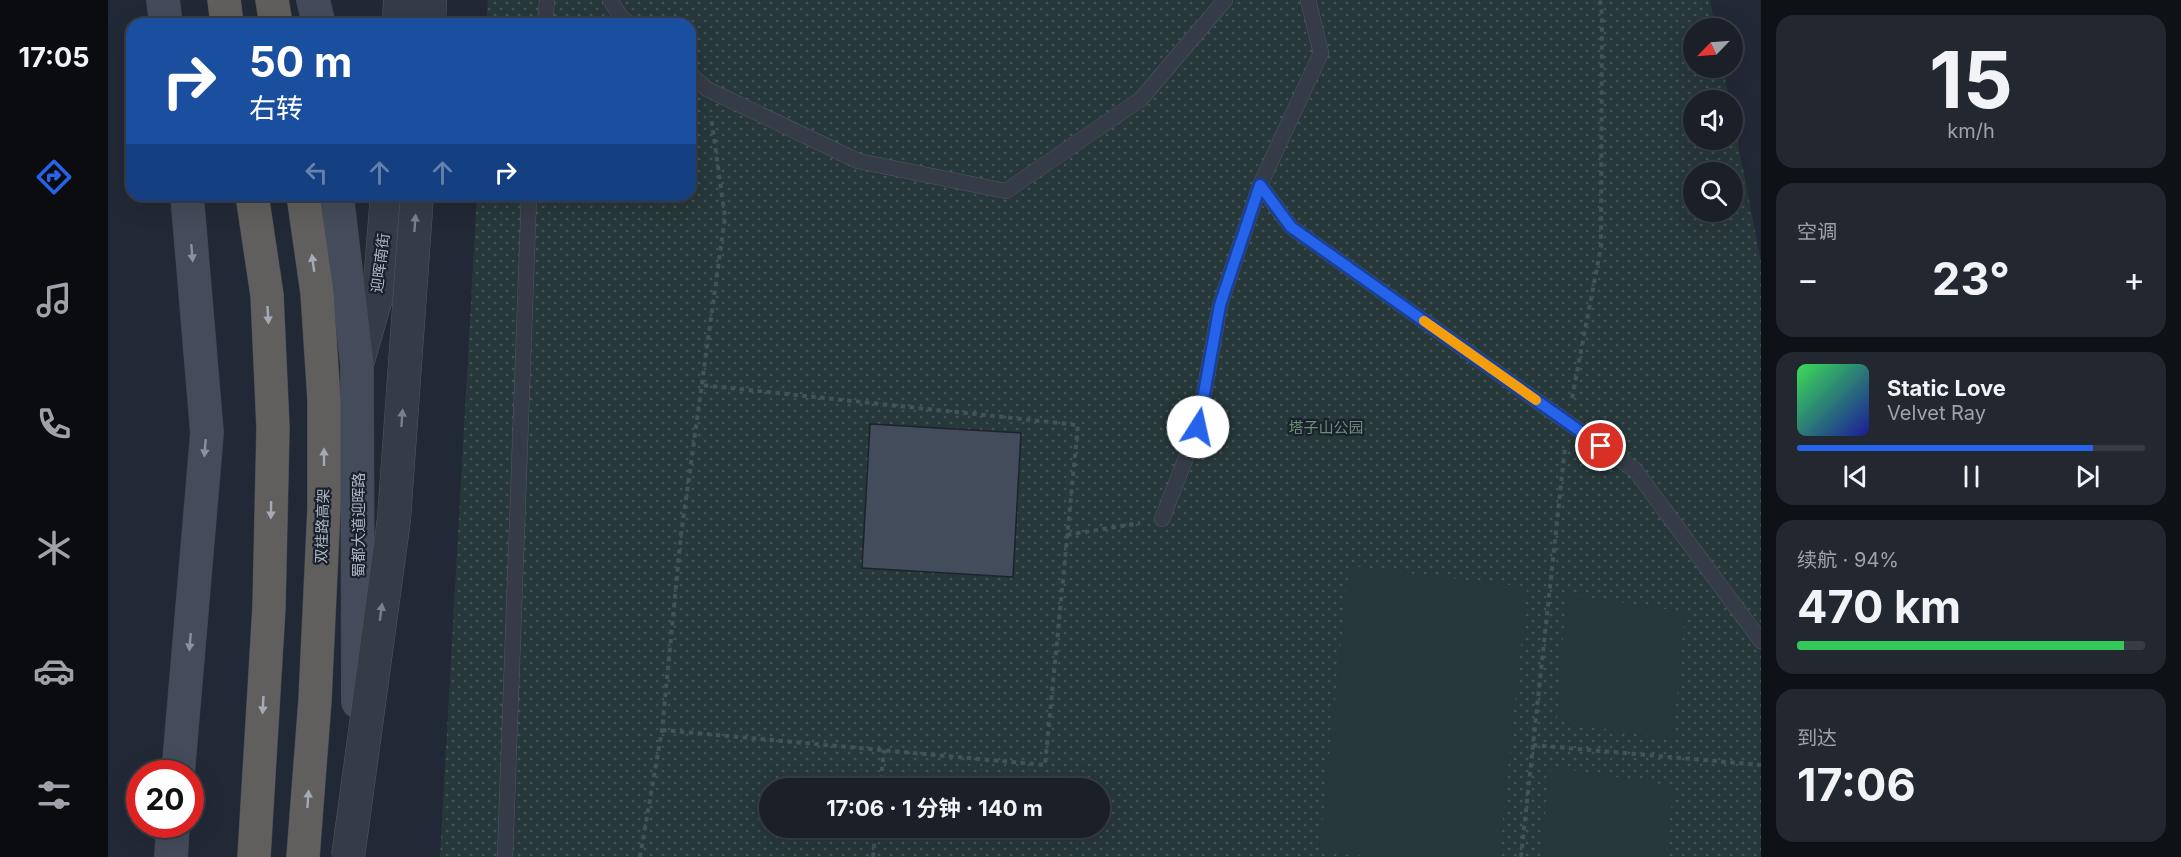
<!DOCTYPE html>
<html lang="zh">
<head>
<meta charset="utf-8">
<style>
  :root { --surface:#1a1f28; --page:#232730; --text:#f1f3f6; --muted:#9fa2a8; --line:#383d45; --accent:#2563eb }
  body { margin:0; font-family:Inter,"Noto Sans SC",sans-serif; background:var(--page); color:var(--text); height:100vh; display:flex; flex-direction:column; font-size:22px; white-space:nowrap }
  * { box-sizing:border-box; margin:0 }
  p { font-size:20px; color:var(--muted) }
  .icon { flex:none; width:33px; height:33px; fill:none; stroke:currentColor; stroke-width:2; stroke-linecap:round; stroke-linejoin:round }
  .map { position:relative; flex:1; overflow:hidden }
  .panel { display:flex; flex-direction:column; gap:15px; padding:15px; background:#0e1116; width:420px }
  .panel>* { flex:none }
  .hud { position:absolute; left:18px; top:18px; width:570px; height:183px; border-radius:18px; box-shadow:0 6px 24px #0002,0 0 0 2px var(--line); background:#1a4fa0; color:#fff; overflow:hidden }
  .needle { width:39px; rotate:245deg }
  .tools { position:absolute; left:1575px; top:18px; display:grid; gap:12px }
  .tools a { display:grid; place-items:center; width:60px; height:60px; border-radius:50%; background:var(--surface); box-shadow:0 6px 24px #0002,0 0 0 2px var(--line); font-size:30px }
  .speed { position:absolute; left:18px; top:760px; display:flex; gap:12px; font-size:30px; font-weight:700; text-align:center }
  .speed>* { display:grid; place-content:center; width:78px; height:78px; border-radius:50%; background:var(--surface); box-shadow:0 6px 24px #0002,0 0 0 2px var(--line); line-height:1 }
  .speed .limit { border:9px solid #d22; background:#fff; color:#111 }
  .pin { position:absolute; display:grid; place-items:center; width:51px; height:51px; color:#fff; margin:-26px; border:3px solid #fff; border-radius:50%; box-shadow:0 2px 6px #0007 }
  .me { position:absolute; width:66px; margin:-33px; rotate:10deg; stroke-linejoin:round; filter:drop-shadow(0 0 4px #0008) }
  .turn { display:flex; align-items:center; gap:21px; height:126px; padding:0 24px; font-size:27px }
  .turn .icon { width:78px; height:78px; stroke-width:2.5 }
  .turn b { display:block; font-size:42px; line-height:51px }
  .lanes { display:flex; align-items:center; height:57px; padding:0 24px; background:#0003; justify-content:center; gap:30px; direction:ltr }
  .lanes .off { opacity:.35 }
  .big { font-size:45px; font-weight:700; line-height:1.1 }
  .panel .tile { flex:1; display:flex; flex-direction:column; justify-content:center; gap:9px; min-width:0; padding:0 21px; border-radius:18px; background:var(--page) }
  .panel .dial { align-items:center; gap:0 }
  .dial b { font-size:78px; line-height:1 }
  .song { display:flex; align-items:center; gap:18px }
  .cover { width:72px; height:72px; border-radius:9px; background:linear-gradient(135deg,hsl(130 70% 55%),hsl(240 70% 35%)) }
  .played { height:6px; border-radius:3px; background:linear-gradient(90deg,var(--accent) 85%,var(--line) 85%) }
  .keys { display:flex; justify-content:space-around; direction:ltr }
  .heat { display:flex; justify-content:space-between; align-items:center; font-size:33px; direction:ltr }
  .charge { height:9px; border-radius:4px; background:linear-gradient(90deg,#34c759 94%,var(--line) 0) }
  .trip { position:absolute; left:651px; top:778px; width:351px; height:60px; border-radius:30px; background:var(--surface); box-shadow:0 6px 24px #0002,0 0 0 2px var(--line); font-weight:700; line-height:60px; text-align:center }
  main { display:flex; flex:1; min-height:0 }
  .dock { display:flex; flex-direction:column; width:108px; justify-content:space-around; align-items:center; background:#0a0c10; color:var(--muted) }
  .dock .icon { width:42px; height:42px }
  .dock .active { color:var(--accent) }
  .dock b { font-size:27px; color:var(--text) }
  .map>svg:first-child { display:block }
</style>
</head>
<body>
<main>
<nav class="dock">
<b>17:05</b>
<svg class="icon active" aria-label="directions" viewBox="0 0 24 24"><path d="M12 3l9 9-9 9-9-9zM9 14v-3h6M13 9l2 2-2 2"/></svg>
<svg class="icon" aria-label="music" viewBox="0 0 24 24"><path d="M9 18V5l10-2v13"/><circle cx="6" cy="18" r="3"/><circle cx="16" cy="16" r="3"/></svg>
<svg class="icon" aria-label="phone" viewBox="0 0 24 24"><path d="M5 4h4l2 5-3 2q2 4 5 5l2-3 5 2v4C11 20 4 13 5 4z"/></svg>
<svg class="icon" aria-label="climate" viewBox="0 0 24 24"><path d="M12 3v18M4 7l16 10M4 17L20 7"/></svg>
<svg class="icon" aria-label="car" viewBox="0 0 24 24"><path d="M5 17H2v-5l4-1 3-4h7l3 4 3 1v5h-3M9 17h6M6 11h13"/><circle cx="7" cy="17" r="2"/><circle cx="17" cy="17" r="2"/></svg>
<svg class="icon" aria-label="filters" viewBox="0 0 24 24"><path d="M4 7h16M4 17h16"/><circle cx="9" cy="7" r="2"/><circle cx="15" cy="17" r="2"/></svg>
</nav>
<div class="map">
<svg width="1653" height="857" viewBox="0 0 1653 857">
  <defs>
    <pattern id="grass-dots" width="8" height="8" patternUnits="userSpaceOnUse" patternTransform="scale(1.5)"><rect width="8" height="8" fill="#27383a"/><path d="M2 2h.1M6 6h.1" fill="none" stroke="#445355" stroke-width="1.8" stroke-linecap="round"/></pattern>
  </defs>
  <rect width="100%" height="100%" fill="#222936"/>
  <path fill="url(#grass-dots)" fill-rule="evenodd" d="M380,0H1602L1607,28H1586V68H1615L1621,100H1586V140H1624L1625,117L1653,263V857H332L369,195H582V24H378ZM1586,172H1624V212H1586ZM662,789H992V828H662Z"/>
  <path fill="#27383a" d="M1241,566L1419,587L1391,857H1276L1211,853Z
    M1458,594L1577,612L1565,740L1449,721Z
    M1443,767L1566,786L1557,857H1432Z"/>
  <path fill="#434c5b" stroke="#1d232e" stroke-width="1.5" d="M762,424L913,433L905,577L754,568Z"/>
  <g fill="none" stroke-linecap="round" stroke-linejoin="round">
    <g stroke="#505662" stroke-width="16">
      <path id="service" d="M502,0L513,17L522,24
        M1200,0L1213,53L1152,185L1183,227L1527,470L1653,641
        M437,24L439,0
        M582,74L599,89L750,161L898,191L1033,99L1117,0
        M1054,519L1090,427L1112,305L1152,185
        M397,857L421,195"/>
    </g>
    <g stroke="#505662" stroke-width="34">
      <path id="tertiary" d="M291,24L292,0
        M321,24L322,0
        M249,364L272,284L279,195"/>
    </g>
    <g stroke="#3f4551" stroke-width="34">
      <path id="secondary" d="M55,0L58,24
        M205,0L211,24
        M229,195L249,364L250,702
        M70,774L99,433L79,195
        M63,857L65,825"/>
    </g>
    <g stroke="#404652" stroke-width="34">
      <path id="trunk" d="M116,0L119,24
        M164,0L168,24
        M144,195L159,295L165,428L161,607L146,857
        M195,195L209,293L216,400V508L207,700L195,857"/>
    </g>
    <path stroke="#435357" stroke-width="4" stroke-dasharray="4.5 4.5" stroke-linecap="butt" d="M1464,398L1493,247L1494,15L1492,0
      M959,535L1032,523
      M554,730L937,765L970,425L594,385
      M1425,745L1653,765
      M772,789L776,750
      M532,857L554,730L573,535L617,217L603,116
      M765,857L768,828
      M1413,857L1457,447"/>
    <use href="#service" stroke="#353c47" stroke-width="15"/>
    <use href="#tertiary" stroke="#353c47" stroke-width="33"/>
    <use href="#secondary" stroke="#444b5a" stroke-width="33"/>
    <use href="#trunk" stroke="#605f5d" stroke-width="33"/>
    <g stroke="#505662" stroke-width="34" stroke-linecap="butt">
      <path id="tertiary-bridge" d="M240,857L286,519L309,195"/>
    </g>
    <use href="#tertiary-bridge" stroke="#353c47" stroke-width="33"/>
  </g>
  <defs><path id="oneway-solid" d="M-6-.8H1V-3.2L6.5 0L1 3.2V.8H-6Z" transform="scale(1.5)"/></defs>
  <g fill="#797f8c">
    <use href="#oneway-solid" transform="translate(307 223) rotate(-86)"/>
    <use href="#oneway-solid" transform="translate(294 418) rotate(-86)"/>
    <use href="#oneway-solid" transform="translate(273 612) rotate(-82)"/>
  </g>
  <g fill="#8a919f">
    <use href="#oneway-solid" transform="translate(84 253) rotate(85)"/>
    <use href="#oneway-solid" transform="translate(97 448) rotate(95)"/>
    <use href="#oneway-solid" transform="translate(82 642) rotate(95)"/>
  </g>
  <g fill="#a4a9b5">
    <use href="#oneway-solid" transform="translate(205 263) rotate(-98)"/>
    <use href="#oneway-solid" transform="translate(160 315) rotate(87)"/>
    <use href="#oneway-solid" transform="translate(216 457) rotate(-90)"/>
    <use href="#oneway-solid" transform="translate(163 510) rotate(91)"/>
    <use href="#oneway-solid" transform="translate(155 705) rotate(93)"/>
    <use href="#oneway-solid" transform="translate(200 799) rotate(-86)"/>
  </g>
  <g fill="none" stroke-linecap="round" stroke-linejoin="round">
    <g stroke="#184099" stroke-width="15">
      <path id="route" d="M1090,427L1112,305L1152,185L1183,227L1493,446"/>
    </g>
    <use href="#route" stroke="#2563eb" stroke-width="10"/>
    <path stroke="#f59e0b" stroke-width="10" d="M1316,321L1428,400"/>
  </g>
  <g text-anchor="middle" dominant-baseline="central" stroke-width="4.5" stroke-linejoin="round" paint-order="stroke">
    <g font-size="15" fill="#b0b6c4" stroke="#1b212c">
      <text transform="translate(272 263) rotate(-83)">迎晖南街</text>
      <text transform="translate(250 525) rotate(-90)">蜀都大道迎晖路</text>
      <text transform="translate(214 526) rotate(-88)">双桂路高架</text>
    </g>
    <g font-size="15" fill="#699275" stroke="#1b212c">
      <text x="1218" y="427">塔子山公园</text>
    </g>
  </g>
</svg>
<div class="tools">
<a><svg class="needle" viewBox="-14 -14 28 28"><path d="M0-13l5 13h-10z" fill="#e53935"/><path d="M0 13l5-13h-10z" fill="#9fa2a8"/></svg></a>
<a><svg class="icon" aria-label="sound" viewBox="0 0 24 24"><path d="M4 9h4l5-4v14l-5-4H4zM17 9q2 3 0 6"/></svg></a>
<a><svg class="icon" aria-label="search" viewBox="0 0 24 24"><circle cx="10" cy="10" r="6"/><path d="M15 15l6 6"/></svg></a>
</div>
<div class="speed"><div class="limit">20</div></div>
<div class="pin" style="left:1493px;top:446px;background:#d93025"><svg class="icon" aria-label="arrive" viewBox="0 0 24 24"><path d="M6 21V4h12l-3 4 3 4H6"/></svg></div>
<svg class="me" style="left:1090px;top:427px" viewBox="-20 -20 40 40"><circle r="19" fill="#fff"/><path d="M0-13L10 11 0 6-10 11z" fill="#2563eb"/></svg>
<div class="trip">17:06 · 1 分钟 · 140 m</div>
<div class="hud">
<div class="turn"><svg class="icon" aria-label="right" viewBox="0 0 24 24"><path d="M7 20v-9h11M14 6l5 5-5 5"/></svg><div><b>50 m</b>右转</div></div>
<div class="lanes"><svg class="icon off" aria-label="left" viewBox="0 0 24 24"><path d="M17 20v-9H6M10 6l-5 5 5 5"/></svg><svg class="icon off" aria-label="ahead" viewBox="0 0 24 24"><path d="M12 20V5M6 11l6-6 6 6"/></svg><svg class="icon off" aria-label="ahead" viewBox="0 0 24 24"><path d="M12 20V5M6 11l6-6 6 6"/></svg><svg class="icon" aria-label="right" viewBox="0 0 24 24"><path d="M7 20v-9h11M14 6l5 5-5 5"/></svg></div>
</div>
</div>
<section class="panel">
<div class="tile dial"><b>15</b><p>km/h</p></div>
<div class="tile"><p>空调</p>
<div class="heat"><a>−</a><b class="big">23°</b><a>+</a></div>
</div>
<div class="tile">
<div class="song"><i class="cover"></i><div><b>Static Love</b><p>Velvet Ray</p></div></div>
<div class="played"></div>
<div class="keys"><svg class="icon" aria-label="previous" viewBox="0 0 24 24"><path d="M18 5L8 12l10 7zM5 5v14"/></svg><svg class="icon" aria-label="pause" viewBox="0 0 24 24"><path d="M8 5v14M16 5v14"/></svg><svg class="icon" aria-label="next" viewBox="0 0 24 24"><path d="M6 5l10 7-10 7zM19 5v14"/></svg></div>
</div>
<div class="tile"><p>续航 · 94%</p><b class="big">470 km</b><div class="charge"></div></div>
<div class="tile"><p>到达</p><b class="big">17:06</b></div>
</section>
</main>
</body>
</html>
